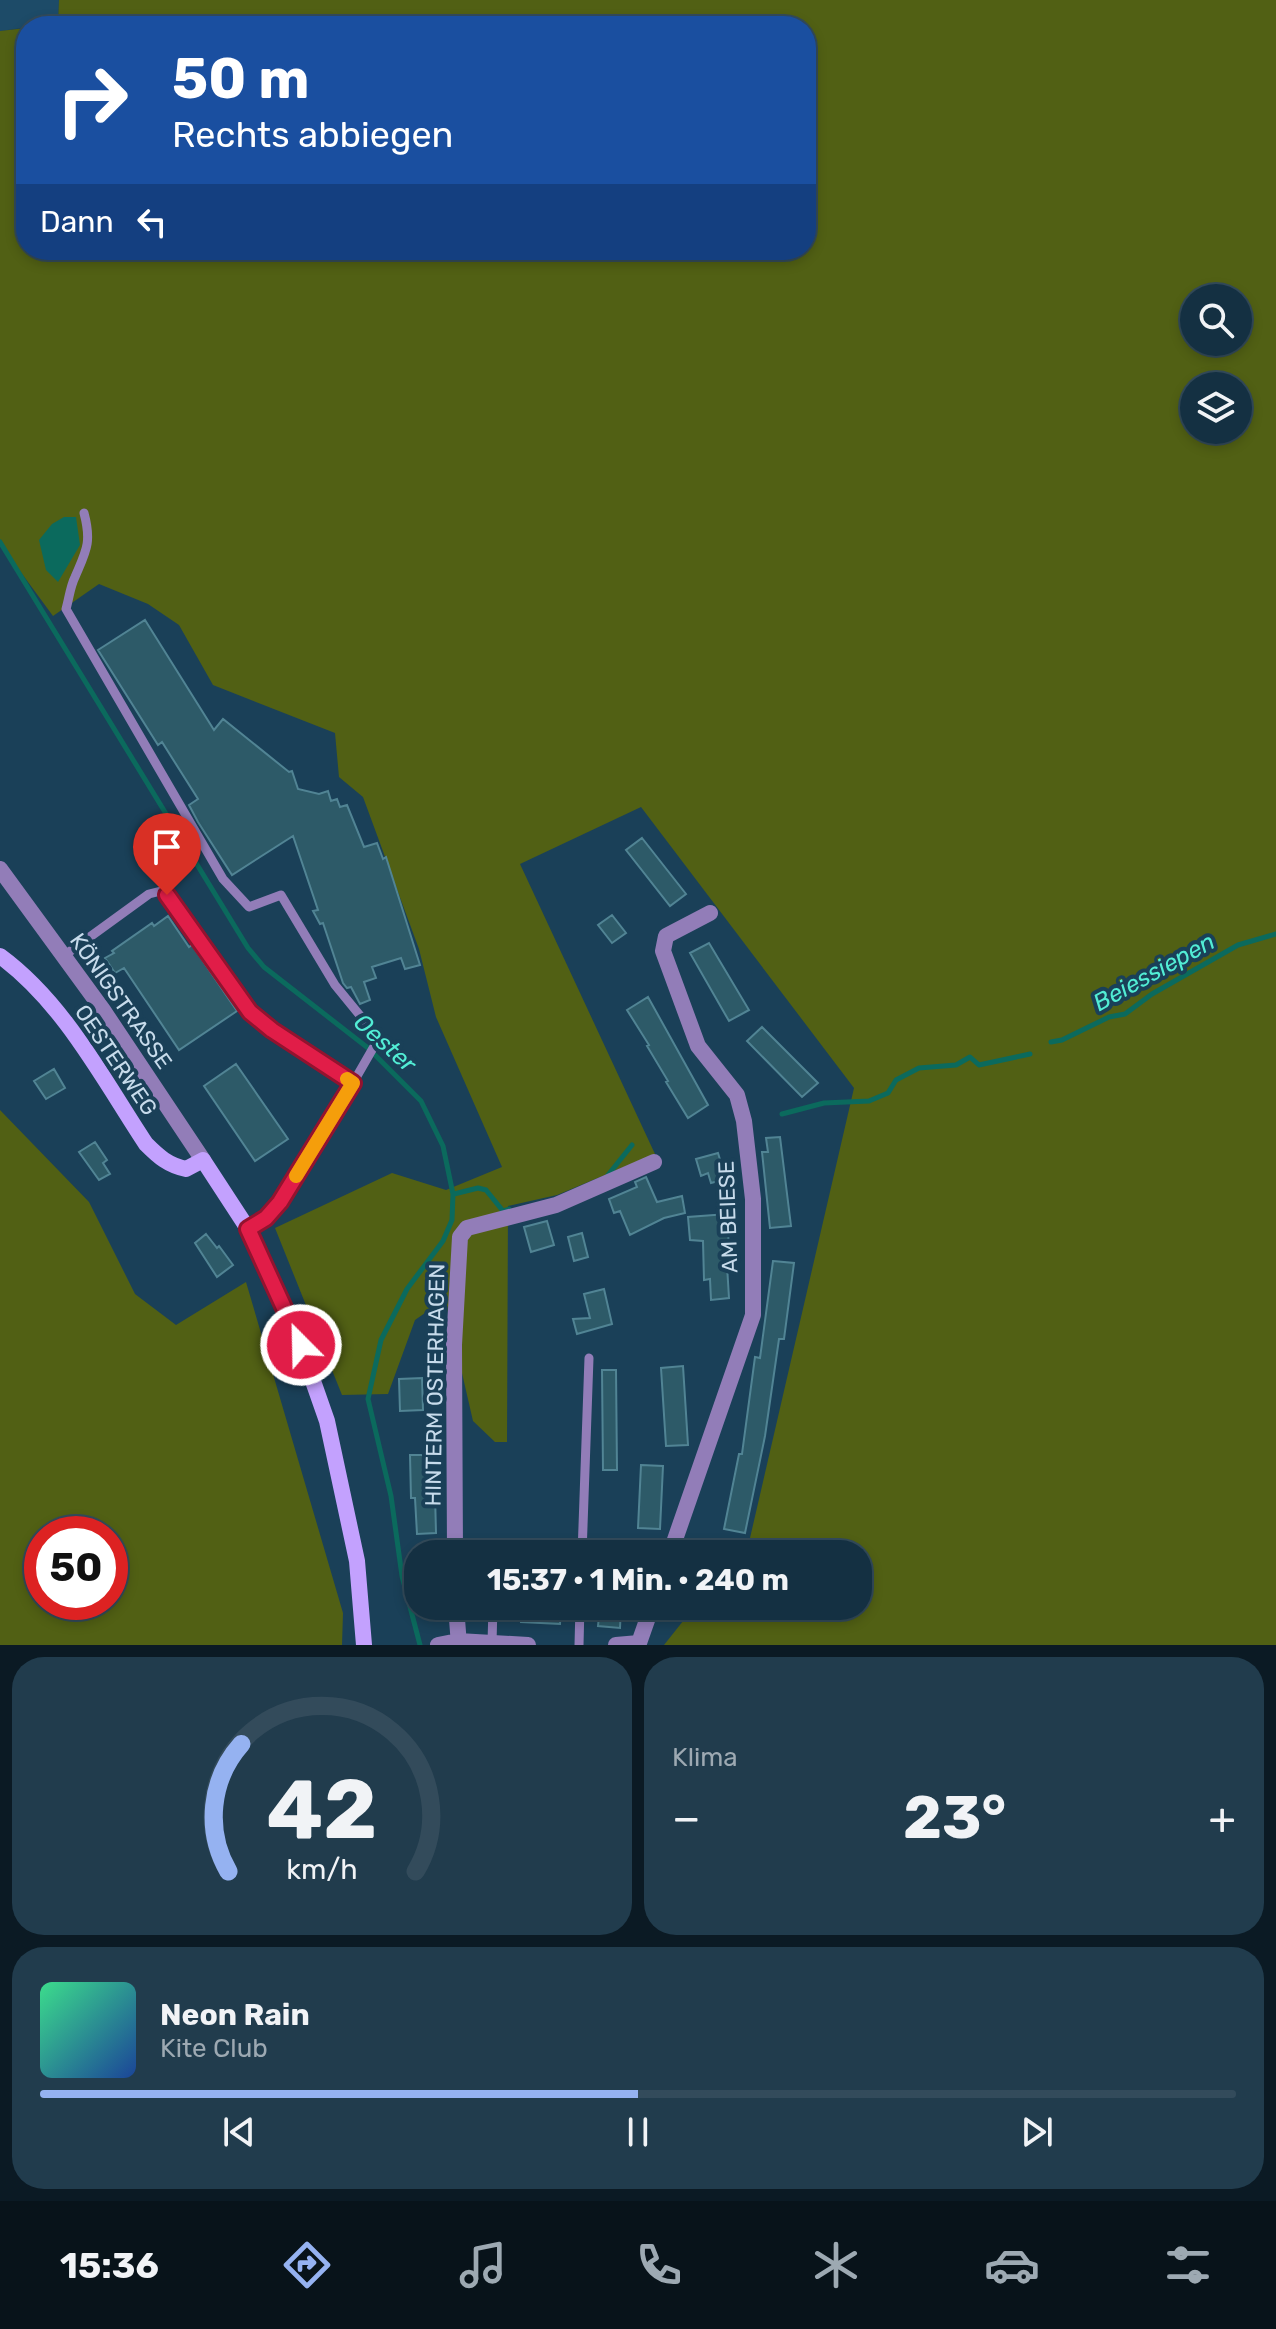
<!DOCTYPE html>
<html lang="de">
<head>
<meta charset="utf-8">
<style>
  :root { --surface:#143042; --page:#213c4d; --text:#f1f3f6; --muted:#9da9b2; --line:#334b5b; --accent:#95b2f1 }
  body { margin:0; font-family:Rubik,sans-serif; background:var(--page); color:var(--text); height:100vh; display:flex; flex-direction:column; font-size:30px; white-space:nowrap }
  * { box-sizing:border-box; margin:0 }
  p { font-size:26px; color:var(--muted) }
  .icon { flex:none; width:44px; height:44px; fill:none; stroke:currentColor; stroke-width:2; stroke-linecap:round; stroke-linejoin:round }
  .map { position:relative; height:1645px; overflow:hidden }
  .side { display:flex; flex-direction:column; gap:12px; padding:12px; background:#0b1a24; flex:1 }
  .side>* { flex:none }
  .banner { position:absolute; left:16px; top:16px; width:800px; height:244px; border-radius:32px; box-shadow:0 4px 12px #0003,0 0 0 2px var(--line); background:#1a4fa0; color:#fff; overflow:hidden }
  .buttons { position:absolute; left:1180px; top:284px; display:grid; gap:16px }
  .buttons a { display:grid; place-items:center; width:72px; height:72px; border-radius:50%; background:var(--surface); box-shadow:0 4px 12px #0003,0 0 0 2px var(--line); font-size:40px }
  .speed { position:absolute; left:24px; top:1516px; display:flex; gap:16px; font-size:40px; font-weight:700; text-align:center }
  .speed>* { display:grid; place-content:center; width:104px; height:104px; border-radius:50%; background:var(--surface); box-shadow:0 4px 12px #0003,0 0 0 2px var(--line); line-height:1 }
  .speed .limit { border:12px solid #d22; background:#fff; color:#111 }
  .pin { position:absolute; display:grid; place-items:center; width:68px; height:68px; color:#fff; margin:-82px -34px; border-radius:50% 50% 50% 0; rotate:-45deg; box-shadow:0 0 8px #0007 }
  .pin .icon { rotate:45deg }
  .me { position:absolute; width:88px; margin:-44px; rotate:337deg; stroke-linejoin:round; filter:drop-shadow(0 0 6px #0008) }
  .turn { display:flex; align-items:center; gap:28px; height:168px; padding:0 24px; font-size:36px }
  .turn .icon { width:104px; height:104px; stroke-width:2.5 }
  .turn b { display:block; font-size:56px; line-height:68px }
  .then { display:flex; align-items:center; height:76px; padding:0 24px; background:#0003; gap:16px; font-size:30px }
  .big { font-size:60px; font-weight:700; line-height:1.1 }
  .side .card { flex:1; display:flex; flex-direction:column; justify-content:center; gap:12px; min-width:0; padding:0 28px; border-radius:32px; background:var(--page) }
  .side .dial { align-items:center; gap:0 }
  .dial svg { height:208px; overflow:visible; fill:none; stroke:var(--line); stroke-width:7; stroke-linecap:round; text-anchor:middle }
  .dial text { fill:var(--text); stroke:none }
  .song { display:flex; align-items:center; gap:24px }
  .cover { width:96px; height:96px; border-radius:12px; background:linear-gradient(135deg,hsl(150 70% 55%),hsl(220 70% 35%)) }
  .played { height:8px; border-radius:4px; background:linear-gradient(90deg,var(--accent) 50%,var(--line) 50%) }
  .keys { display:flex; justify-content:space-around; direction:ltr }
  .heat { display:flex; justify-content:space-between; align-items:center; font-size:44px; direction:ltr }
  .side .tiles { flex:1; display:grid; gap:12px; grid-template-columns:1fr 1fr }
  .card:last-child { grid-column:span 2 }
  .trip { position:absolute; left:404px; top:1540px; width:468px; height:80px; border-radius:32px; background:var(--surface); box-shadow:0 4px 12px #0003,0 0 0 2px var(--line); font-weight:700; line-height:80px; text-align:center }
  .dock { display:flex; height:128px; justify-content:space-around; align-items:center; background:#08131a; color:var(--muted) }
  .dock .icon { width:56px; height:56px }
  .dock .current { color:var(--accent) }
  .dock b { font-size:36px; color:var(--text) }
  .map>svg:first-child { display:block }
</style>
</head>
<body>
<div class="map">
<svg width="1276" height="1645" viewBox="0 0 1276 1645">
  <rect width="100%" height="100%" fill="#1a4058"/>
  <path fill="#1d4b68" d="M0,0H59L58,23L0,31Z"/>
  <path fill="#516014" fill-rule="evenodd" d="M59,0H1276V1645H664L695,1606H858V1554H738L750,1538L854,1088L641,807L520,864L655,1154L557,1195L508,1206L507,1442H495L473,1421L445,1299L415,1320L388,1394L342,1395L275,1228L392,1173L446,1190L502,1167L436,1017L419,949L363,797L339,777L335,733L213,685L179,625L148,604L99,584L53,616L0,544V31L26,28V250H806V26H39L58,23ZM1194,298H1238V342H1194ZM1194,386H1238V430H1194Z
    M0,1110L89,1202L135,1294L176,1325L246,1282L343,1613L342,1645H0ZM42,1534H110V1602H42Z"/>
  <path fill="#0b6a5d" d="M64,517H76L80,545L58,582L46,570L39,540L52,524Z"/>
  <g fill="none" stroke-linecap="round" stroke-linejoin="round">
    <path stroke="#0b6a5d" stroke-width="5" d="M0,542L248,948L264,967L368,1048L421,1101L443,1146L453,1194L452,1220L443,1241L407,1289L381,1340L368,1399L391,1496L402,1576L420,1645
      M1051,1042L1062,1040L1109,1017L1125,1014L1152,994L1238,945L1276,934
      M782,1114L824,1103L869,1101L888,1093L896,1080L919,1068L956,1065L970,1057L979,1065L1030,1054
      M608,1175L632,1145
      M454,1194L478,1188L486,1190L503,1211L509,1209"/>
  </g>
  <path fill="#2d5a68" stroke="#518494" stroke-width="2" d="M145,620L214,730L223,719L289,772L292,771L298,789L319,794L328,791L331,801L337,799L340,807L347,805L364,847L377,843L383,859L386,857L420,965L405,969L401,958L372,967L376,978L364,982L370,1000L360,1004L351,987L347,988L343,983L323,923L320,924L313,911L318,910L293,836L232,875L198,822L189,805L198,799L162,742L158,745L98,650Z
    M642,838L686,894L670,906L626,850Z
    M612,915L626,933L612,943L598,925Z
    M168,916L189,947L192,945L237,1011L179,1050L124,968L115,973L105,958L114,953L112,951L152,923L154,926Z
    M709,943L749,1010L729,1021L690,953Z
    M648,997L708,1105L688,1118L666,1082L668,1081L647,1046L649,1045L627,1010Z
    M762,1027L818,1083L802,1097L747,1041Z
    M236,1064L288,1139L255,1161L204,1086Z
    M54,1069L65,1088L46,1099L34,1081Z
    M780,1137L791,1226L770,1228L762,1152H768L766,1138Z
    M95,1142L107,1160L103,1163L110,1174L99,1180L79,1152Z
    M718,1153L726,1179L711,1183L708,1173L701,1176L696,1159Z
    M646,1177L657,1202L682,1196L685,1213L664,1218L630,1235L620,1211L614,1213L609,1199L637,1187L635,1182Z
    M727,1214L729,1249H726L729,1298L711,1300L710,1279L704,1280L703,1241L690,1240L688,1217Z
    M547,1221L554,1245L531,1252L524,1227Z
    M582,1233L588,1257L574,1261L568,1237Z
    M206,1234L217,1248L219,1246L233,1265L217,1277L195,1243Z
    M773,1261L794,1263L784,1339H779L765,1436L745,1533L724,1529L739,1454H742L755,1357L760,1358Z
    M604,1289L612,1324L577,1334L573,1319L590,1318L584,1294Z
    M683,1366L688,1445L666,1446L661,1368Z
    M602,1370H616L617,1470H603Z
    M422,1378L423,1410L400,1411L399,1379Z
    M410,1455H434L436,1533L417,1534L415,1498H411Z
    M641,1465L663,1466L660,1529L638,1528Z
    M522,1606H561L560,1624L521,1622Z
    M600,1606H621L620,1628L598,1626Z"/>
  <g fill="none" stroke-linecap="round" stroke-linejoin="round">
    <path stroke="#927db8" stroke-width="9" d="M65,955L149,894L161,891L167,895L239,998C268,1035 313,1059 353,1083L376,1043V1035L335,985L281,895L249,907L223,879L66,609C69,599 70,587 75,577C86,551 92,543 84,513
      M248,1229L266,1218L280,1202L353,1083
      M582,1554L589,1358
      M456,1607L475,1606
      M492,1643L493,1606
      M579,1645L580,1606"/>
    <path stroke="#927db8" stroke-width="16" d="M455,1554L454,1345L460,1237L467,1228L556,1205L654,1162
      M670,1554L753,1315V1199L744,1121L737,1095L698,1046L663,951L666,936L710,913
      M456,1606L459,1645
      M438,1645L458,1641L528,1645
      M616,1645L639,1643L652,1606"/>
    <path stroke="#927db8" stroke-width="16" d="M0,869L103,1010L203,1160"/>
    <path stroke="#c3a1fe" stroke-width="16" d="M0,956C64,1003 103,1079 146,1144C159,1157 168,1165 186,1169L203,1160L248,1229L293,1324L327,1421L357,1561L364,1645"/>
  </g>
  <g fill="none" stroke-linecap="round" stroke-linejoin="round">
    <g stroke="#92132f" stroke-width="20">
      <path id="route" d="M167,895L250,1012L272,1030L353,1083L280,1202L266,1218L248,1229L301,1345"/>
    </g>
    <use href="#route" stroke="#e11d48" stroke-width="14"/>
    <path stroke="#f59e0b" stroke-width="14" d="M296,1176L353,1083L347,1079"/>
  </g>
  <g text-anchor="middle" dominant-baseline="central" stroke-width="8" stroke-linejoin="round" paint-order="stroke">
    <g font-size="22" fill="#c7dbeb" stroke="#1a4058">
      <text transform="translate(121 1001) rotate(55)">KÖNIGSTRASSE</text>
      <text transform="translate(116 1060) rotate(56)">OESTERWEG</text>
      <text transform="translate(728 1217) rotate(-92)">AM BEIESE</text>
      <text transform="translate(435 1385) rotate(-89)">HINTERM OSTERHAGEN</text>
    </g>
    <g font-size="24" font-style="italic" fill="#52edd5" stroke="#1a4058">
      <text transform="translate(1154 972) rotate(-29)">Beiessiepen</text>
      <text transform="translate(385 1043) rotate(42)">Oester</text>
    </g>
  </g>
</svg>
<div class="buttons">
<a><svg class="icon" aria-label="search" viewBox="0 0 24 24"><circle cx="10" cy="10" r="6"/><path d="M15 15l6 6"/></svg></a>
<a><svg class="icon" aria-label="layers" viewBox="0 0 24 24"><path d="M12 4l9 5-9 5-9-5zM3 14l9 5 9-5"/></svg></a>
</div>
<div class="speed"><div class="limit">50</div></div>
<div class="pin" style="left:167px;top:895px;background:#d93025"><svg class="icon" aria-label="arrive" viewBox="0 0 24 24"><path d="M6 21V4h12l-3 4 3 4H6"/></svg></div>
<svg class="me" style="left:301px;top:1345px" viewBox="-20 -20 40 40"><circle r="17" fill="#e11d48" stroke="#fff" stroke-width="3"/><path d="M0-11L8 9 0 5-8 9z" fill="#fff"/></svg>
<div class="trip">15:37 · 1 Min. · 240 m</div>
<div class="banner">
<div class="turn"><svg class="icon" aria-label="right" viewBox="0 0 24 24"><path d="M7 20v-9h11M14 6l5 5-5 5"/></svg><div><b>50 m</b>Rechts abbiegen</div></div>
<div class="then">Dann<svg class="icon" aria-label="left" viewBox="0 0 24 24"><path d="M17 20v-9H6M10 6l-5 5 5 5"/></svg></div>
</div>
</div>
<section class="side">
<div class="tiles">
<div class="card dial"><svg viewBox="0 0 100 80">
<path d="M14 69A42 42 0 1 1 86 69"/>
<path d="M14 69A42 42 0 0 1 19 20" stroke="#95b2f1"/>
<text x="50" y="56" font-size="32" font-weight="700">42</text>
<text x="50" y="72" font-size="11">km/h</text>
</svg></div>
<div class="card"><p>Klima</p>
<div class="heat"><a>−</a><b class="big">23°</b><a>+</a></div>
</div>
<div class="card">
<div class="song"><i class="cover"></i><div><b>Neon Rain</b><p>Kite Club</p></div></div>
<div class="played"></div>
<div class="keys"><svg class="icon" aria-label="previous" viewBox="0 0 24 24"><path d="M18 5L8 12l10 7zM5 5v14"/></svg><svg class="icon" aria-label="pause" viewBox="0 0 24 24"><path d="M8 5v14M16 5v14"/></svg><svg class="icon" aria-label="next" viewBox="0 0 24 24"><path d="M6 5l10 7-10 7zM19 5v14"/></svg></div>
</div>
</div>
</section>
<nav class="dock">
<b>15:36</b>
<svg class="icon current" aria-label="directions" viewBox="0 0 24 24"><path d="M12 3l9 9-9 9-9-9zM9 14v-3h6M13 9l2 2-2 2"/></svg>
<svg class="icon" aria-label="music" viewBox="0 0 24 24"><path d="M9 18V5l10-2v13"/><circle cx="6" cy="18" r="3"/><circle cx="16" cy="16" r="3"/></svg>
<svg class="icon" aria-label="phone" viewBox="0 0 24 24"><path d="M5 4h4l2 5-3 2q2 4 5 5l2-3 5 2v4C11 20 4 13 5 4z"/></svg>
<svg class="icon" aria-label="climate" viewBox="0 0 24 24"><path d="M12 3v18M4 7l16 10M4 17L20 7"/></svg>
<svg class="icon" aria-label="car" viewBox="0 0 24 24"><path d="M5 17H2v-5l4-1 3-4h7l3 4 3 1v5h-3M9 17h6M6 11h13"/><circle cx="7" cy="17" r="2"/><circle cx="17" cy="17" r="2"/></svg>
<svg class="icon" aria-label="filters" viewBox="0 0 24 24"><path d="M4 7h16M4 17h16"/><circle cx="9" cy="7" r="2"/><circle cx="15" cy="17" r="2"/></svg>
</nav>
</body>
</html>
